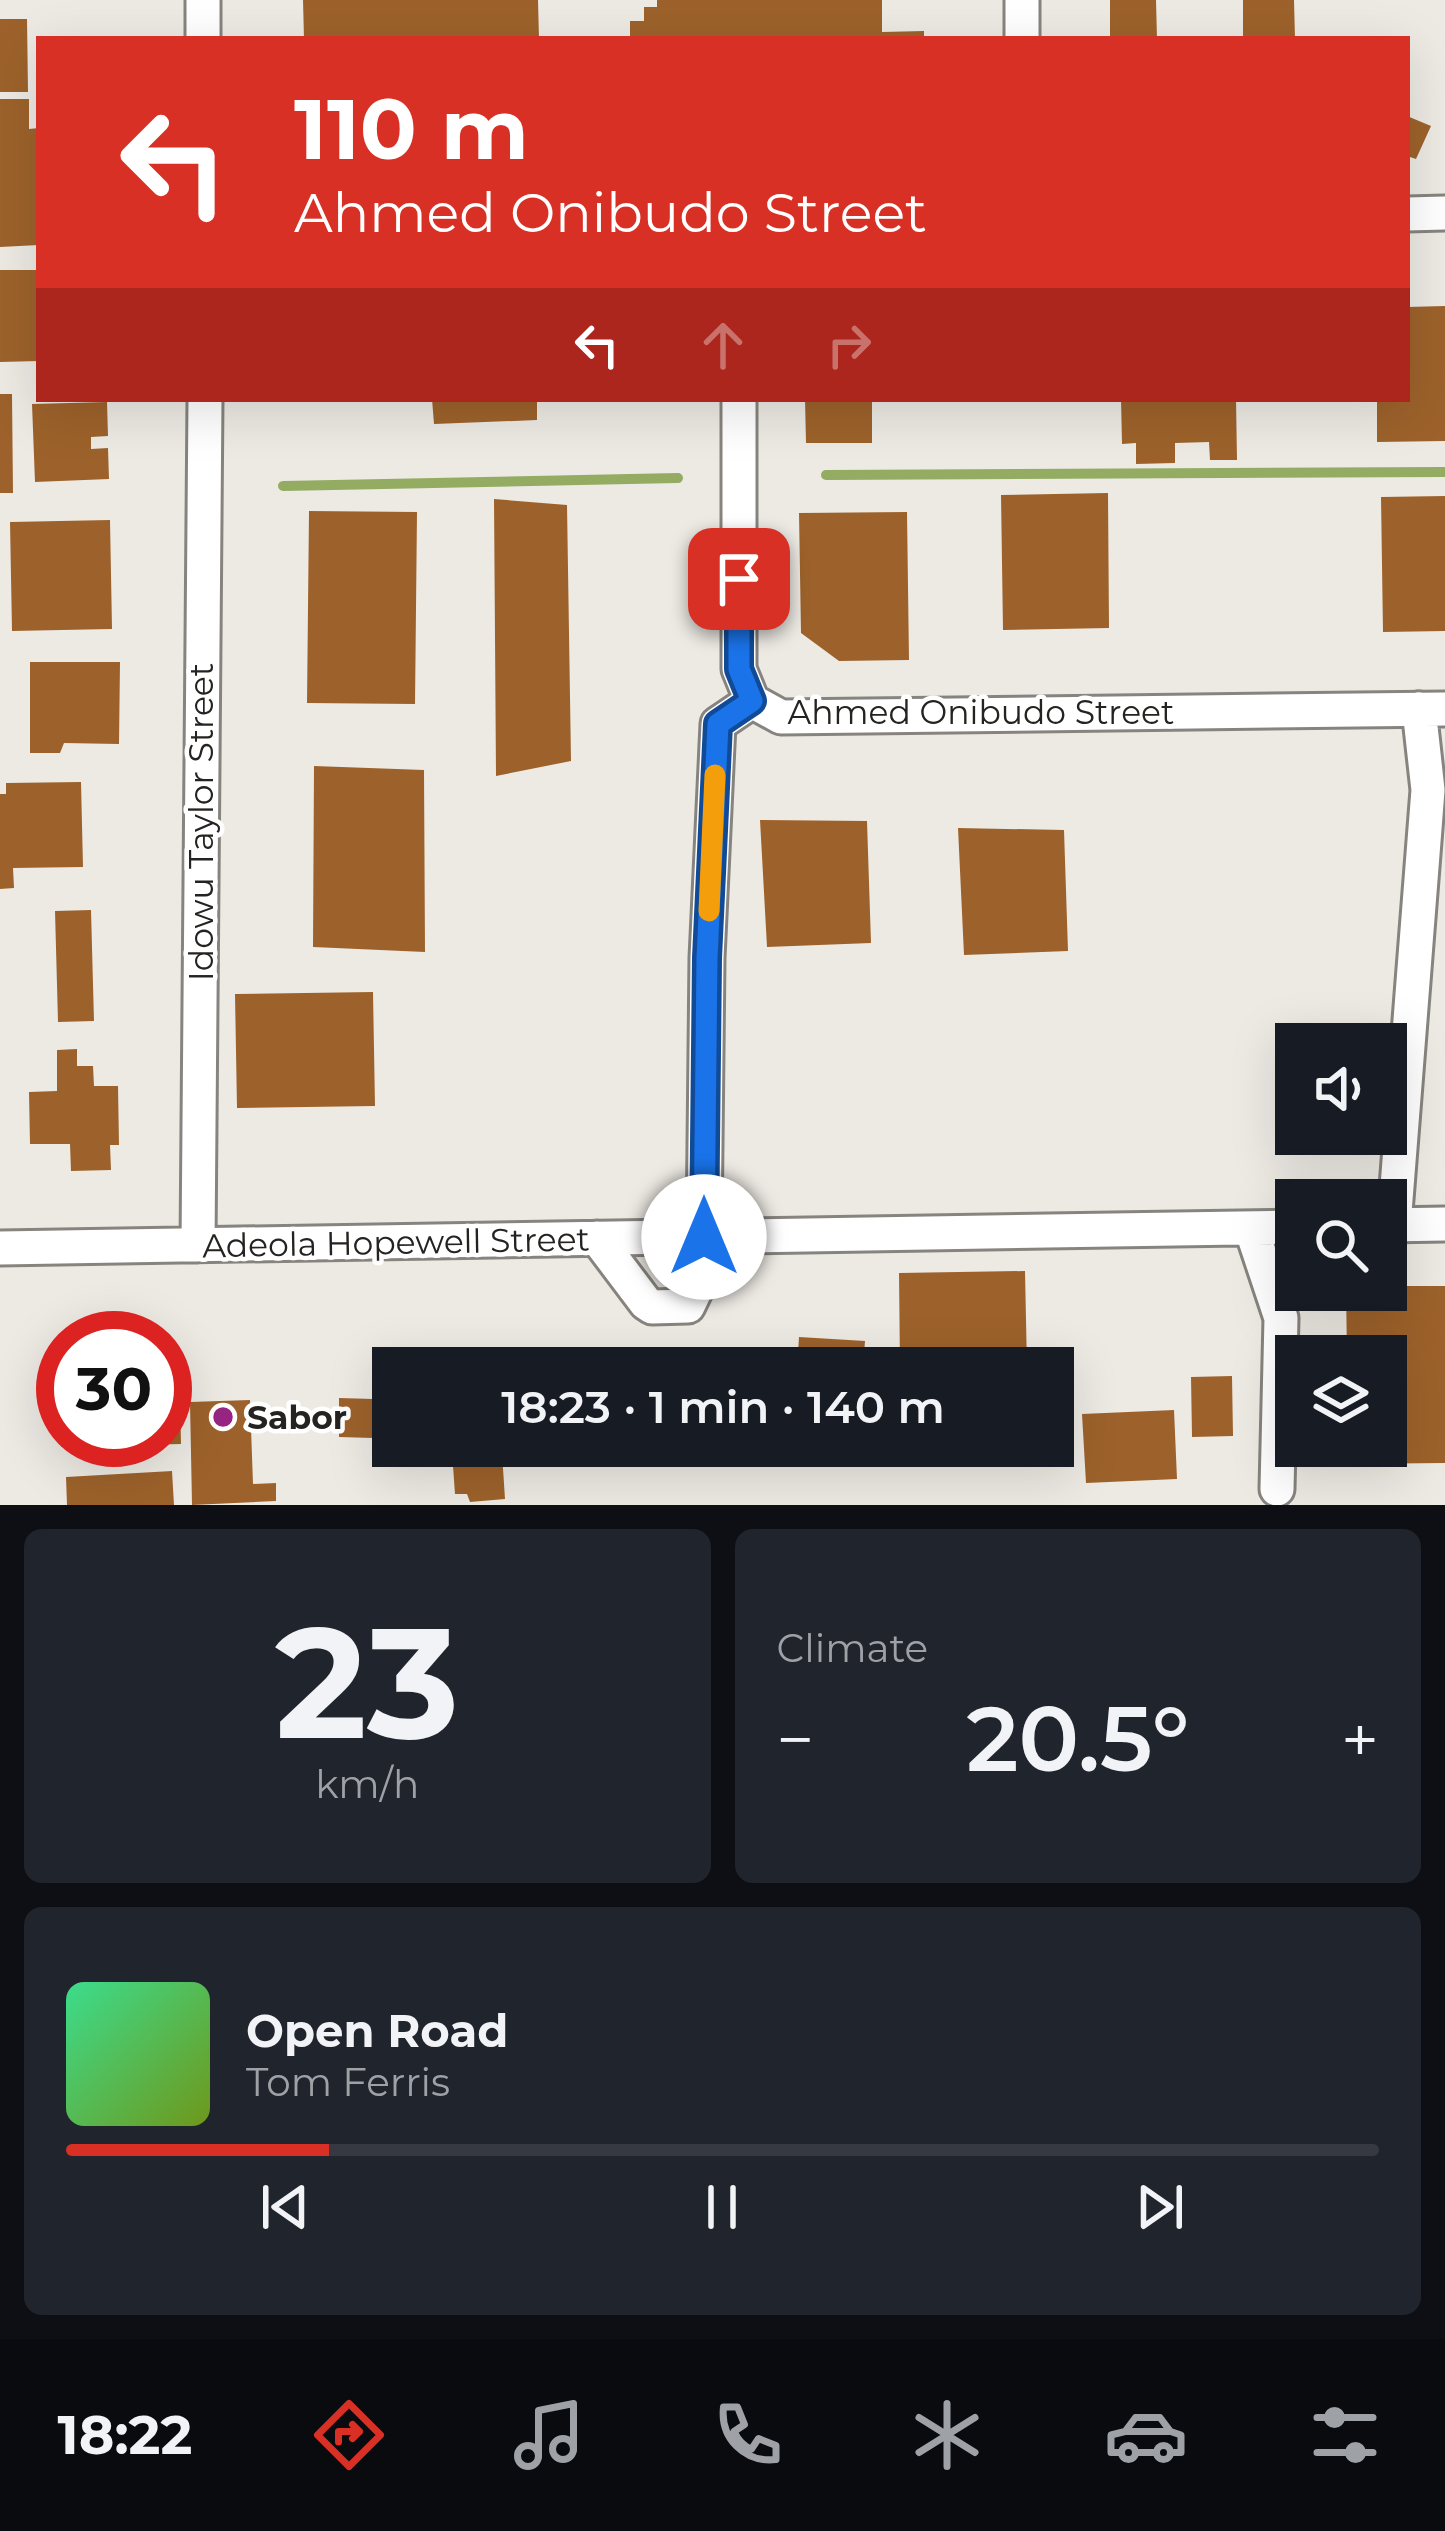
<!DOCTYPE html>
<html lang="en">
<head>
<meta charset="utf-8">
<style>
  :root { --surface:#171b24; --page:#20242c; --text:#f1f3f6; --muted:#9ea1a6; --line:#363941; --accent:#d93025 }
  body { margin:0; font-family:Montserrat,sans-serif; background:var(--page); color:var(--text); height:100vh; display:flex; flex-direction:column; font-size:45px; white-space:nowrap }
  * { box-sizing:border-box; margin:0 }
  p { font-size:39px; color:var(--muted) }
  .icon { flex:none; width:66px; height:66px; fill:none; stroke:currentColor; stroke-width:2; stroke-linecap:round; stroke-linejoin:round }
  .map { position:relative; height:1505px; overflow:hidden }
  .sheet { display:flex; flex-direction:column; gap:24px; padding:24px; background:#0d0f14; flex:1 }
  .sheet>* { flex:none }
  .guide { position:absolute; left:36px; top:36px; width:1374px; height:366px; border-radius:0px; box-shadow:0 12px 48px #0002; background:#d93025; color:#fff; overflow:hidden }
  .fabs { position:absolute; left:1275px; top:1023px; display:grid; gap:24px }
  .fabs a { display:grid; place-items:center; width:132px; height:132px; border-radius:0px; background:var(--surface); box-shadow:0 12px 48px #0002; font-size:60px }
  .speed { position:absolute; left:36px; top:1311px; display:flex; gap:24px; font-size:60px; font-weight:700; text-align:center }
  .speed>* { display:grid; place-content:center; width:156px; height:156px; border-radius:50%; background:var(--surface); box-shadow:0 12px 48px #0002; line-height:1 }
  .speed .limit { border:18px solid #d22; background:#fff; color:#111 }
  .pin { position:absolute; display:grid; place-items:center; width:102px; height:102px; color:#fff; margin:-51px; border-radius:24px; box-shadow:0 6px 18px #0006 }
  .me { position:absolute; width:132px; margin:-66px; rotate:0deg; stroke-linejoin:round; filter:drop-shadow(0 0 9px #0008) }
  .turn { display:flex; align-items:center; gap:42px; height:252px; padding:0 60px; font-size:54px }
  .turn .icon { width:156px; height:156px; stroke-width:2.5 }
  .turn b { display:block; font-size:84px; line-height:102px }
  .lanes { display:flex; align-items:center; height:114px; padding:0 60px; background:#0003; justify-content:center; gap:60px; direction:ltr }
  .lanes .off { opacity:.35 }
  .big { font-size:90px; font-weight:600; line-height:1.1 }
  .sheet .widget { flex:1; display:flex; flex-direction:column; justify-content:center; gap:18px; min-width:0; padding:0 42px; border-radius:18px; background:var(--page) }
  .sheet .dial { align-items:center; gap:0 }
  .dial b { font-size:156px; line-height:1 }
  .song { display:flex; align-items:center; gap:36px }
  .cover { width:144px; height:144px; border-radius:18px; background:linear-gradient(135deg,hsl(150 70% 55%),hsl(80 70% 35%)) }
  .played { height:12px; border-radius:6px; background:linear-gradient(90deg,var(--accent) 20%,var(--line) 20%) }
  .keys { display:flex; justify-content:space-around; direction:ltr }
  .heat { display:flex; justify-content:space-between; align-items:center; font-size:66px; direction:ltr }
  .sheet .tiles { flex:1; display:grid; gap:24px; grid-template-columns:1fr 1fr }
  .widget:last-child { grid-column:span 2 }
  .trip { position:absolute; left:372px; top:1347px; width:702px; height:120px; border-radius:0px; background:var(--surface); box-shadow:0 12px 48px #0002; font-weight:600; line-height:120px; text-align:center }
  .dock { display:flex; height:192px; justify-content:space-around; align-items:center; background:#090b0e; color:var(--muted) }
  .dock .icon { width:84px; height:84px }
  .dock .current { color:var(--accent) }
  .dock b { font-size:54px; color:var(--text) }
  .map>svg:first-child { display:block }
</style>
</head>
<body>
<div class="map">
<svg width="1445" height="1505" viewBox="0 0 1445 1505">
  <rect width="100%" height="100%" fill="#edeae4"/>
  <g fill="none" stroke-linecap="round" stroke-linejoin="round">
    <path stroke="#94ac62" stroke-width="10" d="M826,475L1445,472
      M283,486L678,478"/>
  </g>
  <path fill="#9d622b" d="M303,0H538L539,39H304Z
    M657,0H882V32L924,31V39H630V21H644V7H657Z
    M1110,0H1156L1157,39H1110Z
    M1243,0H1294L1295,39H1243Z
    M0,19H27L28,92H0Z
    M0,99H29V129L39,128V245L0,247Z
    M1407,116L1431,126L1416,159L1407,156Z
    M0,270H39V361L0,362Z
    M1445,306V441L1377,442V399H1407V307Z
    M0,394H12L13,493H0Z
    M432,399H537V420L434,424Z
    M805,399H872V443H806Z
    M1121,399H1236L1237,460H1210L1209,442L1175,443V463L1136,464V443L1122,444Z
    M107,402L108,436L91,437V449L108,448L109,479L35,482L32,404Z
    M1108,493L1109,628L1003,630L1001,495Z
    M1445,496V631L1383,632L1381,497Z
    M494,499L567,505L571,761L496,776Z
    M309,511L417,512L415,704L307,703Z
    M907,512L909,660L839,661L801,633L799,513Z
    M110,520L112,629L12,631L10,522Z
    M30,662H120L119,744L64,743L60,753H30Z
    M314,766L424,770L425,952L313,947Z
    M81,782L83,867L13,868L14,888L0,889V794H6V783Z
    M760,820L867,821L871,943L767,947Z
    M958,828L1064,830L1068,951L964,955Z
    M91,910L94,1021L58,1022L55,911Z
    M373,992L375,1106L237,1108L235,994Z
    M77,1049V1066H93L94,1086H118L119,1145H110L111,1170L71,1171L70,1144H30L29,1092L57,1091V1050Z
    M1025,1271L1027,1368H900L899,1273Z
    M1386,1286H1445V1463L1347,1464V1446H1386V1356H1347L1346,1290H1386Z
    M799,1337L865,1341L863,1368H797Z
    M179,1351L181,1444L61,1447V1440H165V1352Z
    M1232,1376L1233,1436L1192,1437L1191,1377Z
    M339,1398L373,1399V1438L339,1437Z
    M250,1400L253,1484L276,1483V1501L192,1505L190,1402Z
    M1174,1410L1177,1479L1086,1483L1082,1414Z
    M474,1447V1454L502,1453L505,1499L470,1502L467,1494H455L453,1466L441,1467V1449Z
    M172,1471L174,1505H67L66,1477Z"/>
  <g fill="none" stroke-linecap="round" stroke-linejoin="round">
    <g stroke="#87847f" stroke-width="39">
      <path id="minor" d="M203,0V39
        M1022,0V39
        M1407,214L1445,213
        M739,399V669L752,701L781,717L1445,709
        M1386,1225L1445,1224
        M1394,1225L1428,790L1419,709
        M1251,1228L1281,1318L1277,1489
        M704,1237L707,958L718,724L752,701
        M597,1238L646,1303L652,1307L688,1306L707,1266L690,1237
        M198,1245L205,399
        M0,1248L1296,1227"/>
    </g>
    <use href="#minor" stroke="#fff" stroke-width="33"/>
  </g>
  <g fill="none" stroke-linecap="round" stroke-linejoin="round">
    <g stroke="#114b97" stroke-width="30">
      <path id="route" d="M704,1237L707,958L718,724L752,701L739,669V579"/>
    </g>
    <use href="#route" stroke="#1a73e8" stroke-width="21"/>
    <path stroke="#f59e0b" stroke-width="21" d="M709,911L715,775"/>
  </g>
  <circle fill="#982583" stroke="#fff" stroke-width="4.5" cx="223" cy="1417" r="12"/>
  <g text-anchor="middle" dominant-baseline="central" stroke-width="9" stroke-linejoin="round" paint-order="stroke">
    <g font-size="33" fill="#242321" stroke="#fff">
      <text x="981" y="712">Ahmed Onibudo Street</text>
      <text transform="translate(201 822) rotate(-90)">Idowu Taylor Street</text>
      <text transform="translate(396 1242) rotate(-1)">Adeola Hopewell Street</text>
    </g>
    <g font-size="33" font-weight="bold" fill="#242321" stroke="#fff" text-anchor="start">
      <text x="247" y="1417">Sabor</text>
    </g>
  </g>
</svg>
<div class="fabs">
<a><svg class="icon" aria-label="sound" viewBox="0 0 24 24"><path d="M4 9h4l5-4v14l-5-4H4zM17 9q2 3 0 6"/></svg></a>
<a><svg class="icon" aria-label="search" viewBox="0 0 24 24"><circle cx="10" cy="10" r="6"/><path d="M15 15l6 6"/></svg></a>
<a><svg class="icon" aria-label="layers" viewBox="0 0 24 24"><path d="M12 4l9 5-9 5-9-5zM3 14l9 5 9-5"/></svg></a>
</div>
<div class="speed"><div class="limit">30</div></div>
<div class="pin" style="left:739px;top:579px;background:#d93025"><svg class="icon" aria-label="arrive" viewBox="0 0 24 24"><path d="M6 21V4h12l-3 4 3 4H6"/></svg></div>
<svg class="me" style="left:704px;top:1237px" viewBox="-20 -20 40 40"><circle r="19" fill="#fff"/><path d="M0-13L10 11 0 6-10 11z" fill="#1a73e8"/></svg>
<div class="trip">18:23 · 1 min · 140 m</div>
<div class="guide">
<div class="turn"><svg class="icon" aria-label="left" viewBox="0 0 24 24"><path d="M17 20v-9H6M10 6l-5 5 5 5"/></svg><div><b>110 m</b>Ahmed Onibudo Street</div></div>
<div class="lanes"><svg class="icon" aria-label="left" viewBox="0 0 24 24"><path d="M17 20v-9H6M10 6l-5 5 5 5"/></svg><svg class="icon off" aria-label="ahead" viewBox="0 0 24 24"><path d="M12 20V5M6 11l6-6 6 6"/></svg><svg class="icon off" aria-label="right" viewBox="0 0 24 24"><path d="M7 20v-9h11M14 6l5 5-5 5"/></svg></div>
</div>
</div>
<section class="sheet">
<div class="tiles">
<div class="widget dial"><b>23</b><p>km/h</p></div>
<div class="widget"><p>Climate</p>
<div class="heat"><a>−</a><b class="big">20.5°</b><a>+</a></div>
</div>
<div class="widget">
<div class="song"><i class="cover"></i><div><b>Open Road</b><p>Tom Ferris</p></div></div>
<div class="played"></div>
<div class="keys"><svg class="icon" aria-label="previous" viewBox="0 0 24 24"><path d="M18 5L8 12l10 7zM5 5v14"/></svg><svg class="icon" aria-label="pause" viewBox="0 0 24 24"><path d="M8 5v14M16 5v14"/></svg><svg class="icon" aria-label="next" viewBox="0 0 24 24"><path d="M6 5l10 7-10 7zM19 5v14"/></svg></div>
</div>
</div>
</section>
<nav class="dock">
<b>18:22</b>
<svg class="icon current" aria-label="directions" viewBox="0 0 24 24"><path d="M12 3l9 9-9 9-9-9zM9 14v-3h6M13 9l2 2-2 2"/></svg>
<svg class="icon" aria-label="music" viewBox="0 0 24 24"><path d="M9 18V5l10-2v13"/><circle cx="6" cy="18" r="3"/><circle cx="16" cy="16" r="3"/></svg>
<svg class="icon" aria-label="phone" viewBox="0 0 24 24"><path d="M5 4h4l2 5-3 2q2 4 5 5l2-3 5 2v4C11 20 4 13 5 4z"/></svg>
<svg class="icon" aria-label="climate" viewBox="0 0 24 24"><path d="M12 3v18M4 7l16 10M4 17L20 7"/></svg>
<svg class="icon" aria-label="car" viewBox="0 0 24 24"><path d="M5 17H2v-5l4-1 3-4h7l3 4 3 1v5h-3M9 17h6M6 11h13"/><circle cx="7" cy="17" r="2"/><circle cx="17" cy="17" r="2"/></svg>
<svg class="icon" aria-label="filters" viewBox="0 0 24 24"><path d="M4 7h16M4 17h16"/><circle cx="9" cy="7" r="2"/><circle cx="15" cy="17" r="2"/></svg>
</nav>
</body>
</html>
